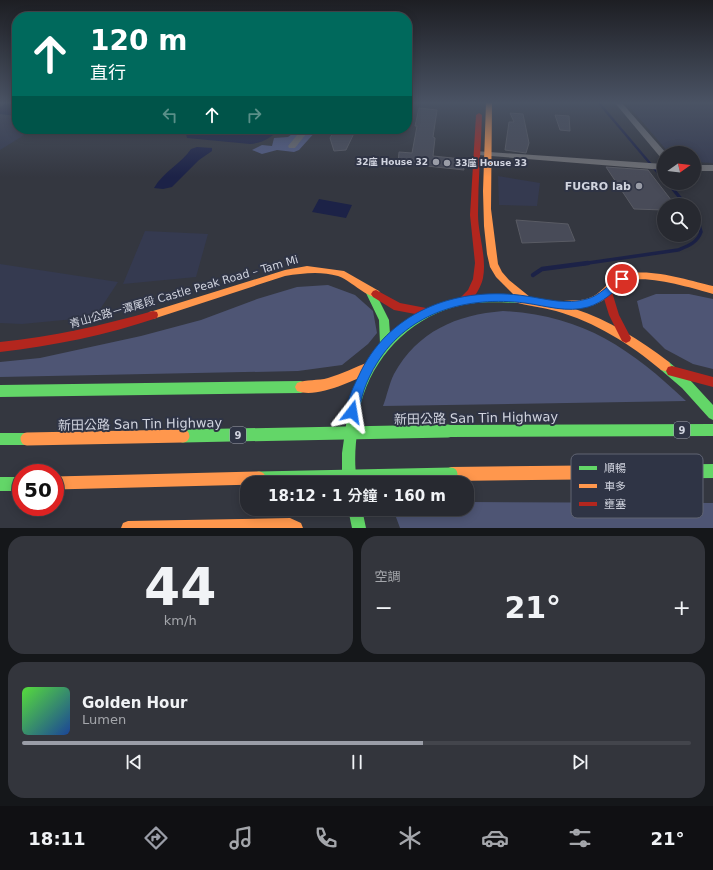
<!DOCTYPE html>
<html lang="zh-TW">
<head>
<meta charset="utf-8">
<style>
  :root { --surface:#272930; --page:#33353c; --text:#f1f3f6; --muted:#a4a6ab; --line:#43454c; --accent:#9a9da7 }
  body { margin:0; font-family:"DejaVu Sans","Noto Sans TC",sans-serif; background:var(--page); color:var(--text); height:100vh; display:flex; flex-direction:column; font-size:15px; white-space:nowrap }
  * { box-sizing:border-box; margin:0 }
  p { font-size:13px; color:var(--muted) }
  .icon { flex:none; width:22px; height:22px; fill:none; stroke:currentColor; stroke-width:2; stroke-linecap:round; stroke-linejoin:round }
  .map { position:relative; height:528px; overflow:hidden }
  .details { display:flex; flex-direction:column; gap:8px; padding:8px; background:#15171a; flex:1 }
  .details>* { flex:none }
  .top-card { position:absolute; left:12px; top:12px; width:400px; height:122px; border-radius:16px; box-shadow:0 2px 10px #0003,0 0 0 1px var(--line); background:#00695c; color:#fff; overflow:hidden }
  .needle { width:26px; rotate:76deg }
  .fabs { position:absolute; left:657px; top:146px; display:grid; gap:8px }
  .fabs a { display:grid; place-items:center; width:44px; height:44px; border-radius:50%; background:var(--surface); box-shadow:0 2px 10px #0003,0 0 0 1px var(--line); font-size:20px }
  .speed { position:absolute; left:12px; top:464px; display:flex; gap:8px; font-size:20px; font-weight:700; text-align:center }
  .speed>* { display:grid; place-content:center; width:52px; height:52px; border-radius:50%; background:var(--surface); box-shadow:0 2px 10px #0003,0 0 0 1px var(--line); line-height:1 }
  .speed .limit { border:6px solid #d22; background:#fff; color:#111 }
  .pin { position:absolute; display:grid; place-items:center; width:34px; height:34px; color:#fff; margin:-17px; border:2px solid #fff; border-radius:50%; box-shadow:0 1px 4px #0007 }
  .me { position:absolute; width:44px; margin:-22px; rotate:14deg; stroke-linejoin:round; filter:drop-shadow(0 0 3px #0008) }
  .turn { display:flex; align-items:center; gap:14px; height:84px; padding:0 12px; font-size:18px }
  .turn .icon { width:52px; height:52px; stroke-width:2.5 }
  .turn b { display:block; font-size:28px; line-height:34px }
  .lanes { display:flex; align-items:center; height:38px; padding:0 12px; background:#0003; justify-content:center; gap:20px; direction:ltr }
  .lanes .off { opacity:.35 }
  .big { font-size:30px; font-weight:600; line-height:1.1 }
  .details .widget { flex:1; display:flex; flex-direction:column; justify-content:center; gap:6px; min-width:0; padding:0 14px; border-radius:16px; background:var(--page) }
  .details .dial { align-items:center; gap:0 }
  .dial b { font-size:52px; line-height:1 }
  .song { display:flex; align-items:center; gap:12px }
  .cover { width:48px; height:48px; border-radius:6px; background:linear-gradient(135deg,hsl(110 70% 55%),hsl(220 70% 35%)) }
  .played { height:4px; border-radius:2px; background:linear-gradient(90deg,var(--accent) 60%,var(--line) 60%) }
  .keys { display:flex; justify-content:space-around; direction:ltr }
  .heat { display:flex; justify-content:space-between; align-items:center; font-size:22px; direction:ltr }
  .details .tiles { flex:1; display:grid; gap:8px; grid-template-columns:1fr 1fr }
  .widget:last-child { grid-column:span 2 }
  .trip { position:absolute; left:240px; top:476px; width:234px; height:40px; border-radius:16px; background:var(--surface); box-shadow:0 2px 10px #0003,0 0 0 1px var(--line); font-weight:600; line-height:40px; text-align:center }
  .menu { display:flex; height:64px; justify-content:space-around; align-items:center; background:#101013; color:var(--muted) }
  .menu .icon { width:28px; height:28px }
  .menu .active { color:var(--accent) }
  .menu b { font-size:18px; color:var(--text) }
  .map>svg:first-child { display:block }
</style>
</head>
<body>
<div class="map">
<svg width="713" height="528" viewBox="0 0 713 528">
  <rect width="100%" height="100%" fill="#343740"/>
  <path fill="#353a50" d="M0,103H17V129H34L0,150Z
    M626,103H713V163L694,162V153H669Z
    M498,176L540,183L537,206L499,205Z
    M145,231L208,234L196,277L123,284Z
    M0,264L118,282L95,317L22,324L0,323Z"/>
  <path fill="#4e5574" d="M328,285L355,295L373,311L377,333L368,344L342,365L298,371L0,377V362L40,358L141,336L201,320L257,299L297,287Z
    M656,294H689L713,299V369L693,364L665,349L643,327L637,301Z
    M503,311C582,315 630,348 686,401L383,406C387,396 389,384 394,374C418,331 456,315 503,311Z
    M467,502L713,503V528H400L393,509H467Z"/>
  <path fill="#545e88" d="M299,129L317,130L299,150L294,152L277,150L262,154L252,150L262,145L272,146L274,138L288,137Z"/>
  <path fill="#1c2247" d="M6,103H17V116L0,114V107Z
    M191,129H280C270,138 263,143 250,144L187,138L186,134Z
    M197,147L212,148V151L199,160L172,187L163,189L154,188C163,172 182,163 191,149Z
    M319,199L352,205L346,218L312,212Z"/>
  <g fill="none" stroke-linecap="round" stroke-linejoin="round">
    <path stroke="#1c2247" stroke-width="2.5" d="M599,103L659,174"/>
    <path stroke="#1c2247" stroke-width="3.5" d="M659,173L664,179
      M668,183L686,205
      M581,264L678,250C688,246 697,243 701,232L698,221L694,214"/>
    <path stroke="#1c2247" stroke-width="4.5" d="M533,275L542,269L588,263"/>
  </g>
  <path fill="#484b58" stroke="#595b64" d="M419,108L437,110L433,137L435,138L433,156L462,159L464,170L398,163L399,152L412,153L417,126H415Z
    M510,113L523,114L529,143L526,153L505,150L509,122H514Z
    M555,115L569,116L570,131L560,130Z
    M335,129H356L346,150L334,151L330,138Z
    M606,167L648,170L675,205H664V210L634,209Z
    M516,220L568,224L575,241L522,243Z"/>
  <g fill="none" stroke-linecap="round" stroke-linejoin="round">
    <path fill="#6e6f74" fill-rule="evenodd" d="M615,103H622L666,153H664V158H661Z
      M302,129H310L295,148H289L288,146Z
      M475,151L664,164V170L478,155H475Z
      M694,165H713V171H694Z"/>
    <path fill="#63d668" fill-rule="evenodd" d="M370,287L373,288L389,320L390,334C414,309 449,298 483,295C494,293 506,295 517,295L520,296L522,299L520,302L517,303C496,302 474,301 454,307C408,320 373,358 361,403C359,411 359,420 358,427C355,445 354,464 357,482L343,483L342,471V453L349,404L362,371L380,344L379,320L365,291L367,288Z
      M665,361L669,362L690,380L713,405V420L709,418L682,388L661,370L659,366L661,362Z
      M301,381L305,383L307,387L305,391L301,393L0,397V385Z
      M713,424V436L448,437L443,436L442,431L443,426L448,425Z
      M0,433H27L32,434L33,439L32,444L27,445H0Z
      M713,464V478L629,479L624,477L622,472L624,467L629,465Z
      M0,477H21V491H0Z
      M348,509H362L366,528H352Z"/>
    <path fill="#ff974d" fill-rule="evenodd" d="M486,103H492L491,209L498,264L502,272L509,280L530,297L556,303C564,299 579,302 589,298C601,294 606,283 616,278C641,264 687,280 713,286V294C692,288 641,272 622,283C617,286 614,292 609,296C600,304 587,308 575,309C609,320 640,340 669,362L671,366L669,370L665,371L661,370C630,344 595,322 556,311C542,307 527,306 514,302L512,299L515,296L496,277L490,267L487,254L484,226L483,191Z
      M307,266L344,271L379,291L381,294L379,297C369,300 349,279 338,276C321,271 303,273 285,276L153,319L149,318L148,315L149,312L153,311L285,270Z
      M369,362L373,363L375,367L373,371C355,380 317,399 297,391L295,387L297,383C306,379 318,381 328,378C342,374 355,367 369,362Z
      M629,465L634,467L636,472L634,477L629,479L451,481L446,479L444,474L446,469L451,467Z
      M290,518L301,523L303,528H121L123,523L128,521Z"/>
    <path fill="#b3261e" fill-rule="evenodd" d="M479,113L482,115C481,148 478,181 478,214C478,235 487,257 483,278C481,288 471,306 460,303L458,300L468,290L473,279L475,263L470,215L476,115Z
      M607,288L610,289L612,292L619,315L631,338L630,341L626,343L622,341L609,315L602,292L604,289Z
      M376,290L400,303L426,308L430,309L431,312L430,315L426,316L394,310L373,297L371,294L373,291Z
      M153,311L157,312L158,315L157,318C106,335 53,346 0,352V342C52,337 103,325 153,311Z
      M672,366L713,377V387L668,375L666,371L668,367Z"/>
    <path stroke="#63d668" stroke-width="13" d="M183,436L448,431
      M259,478L451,474"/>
    <path stroke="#ff974d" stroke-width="13" d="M27,439L183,436
      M55,483L259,478"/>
  </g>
  <linearGradient id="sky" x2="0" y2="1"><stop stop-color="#1d1e23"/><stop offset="0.58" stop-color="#4a5364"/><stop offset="1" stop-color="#4a5364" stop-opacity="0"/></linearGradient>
  <rect width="713" height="177" fill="url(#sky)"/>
  <path fill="#1a73e8" stroke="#114b97" d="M622,276L627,279L625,282C613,292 604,302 588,307C567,313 547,306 525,303C468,296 409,311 377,363C372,371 367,381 364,390C361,399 360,408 357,417L352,418L348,417C343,405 356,382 361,371C392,309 460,286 526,296C547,299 566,305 587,299C599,296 609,285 619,277Z"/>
  <g fill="#9a9da7" stroke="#2f3445" stroke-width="1.5">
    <circle cx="436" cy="162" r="4"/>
    <circle cx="447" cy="163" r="4"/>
    <circle cx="639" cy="186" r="4"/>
  </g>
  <g text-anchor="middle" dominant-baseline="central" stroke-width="4" stroke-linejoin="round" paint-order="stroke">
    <g font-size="9" font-weight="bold" fill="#d1d4df" stroke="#2f3445" text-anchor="end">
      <text x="428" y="162">32座 House 32</text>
      <text x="455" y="163" text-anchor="start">33座 House 33</text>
    </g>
    <g fill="#2f3445" stroke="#a0a4b1" stroke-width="1">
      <rect x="674" y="422" width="16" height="16" rx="3"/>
      <rect x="230" y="427" width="16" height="16" rx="3"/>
    </g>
    <g font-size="10" font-weight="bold" fill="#d1d4df">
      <text x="682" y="430">9</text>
      <text x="238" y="435">9</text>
    </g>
    <g font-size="11" font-weight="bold" fill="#d1d4df" stroke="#2f3445" text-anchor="end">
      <text x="631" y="186">FUGRO lab</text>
    </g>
    <g font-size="11" fill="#d1d4df" stroke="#2f3445">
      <text transform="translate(184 292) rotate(-16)">青山公路－潭尾段 Castle Peak Road – Tam Mi</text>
    </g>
    <g font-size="13" fill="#d1d4df" stroke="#2f3445">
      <text transform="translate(476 418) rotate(-1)">新田公路 San Tin Highway</text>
      <text transform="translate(140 424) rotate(-1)">新田公路 San Tin Highway</text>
    </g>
  </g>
  <rect x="571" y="454" width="132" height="64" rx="6" fill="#2f3445" stroke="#606473" stroke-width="1"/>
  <rect x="579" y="466" width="18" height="4" fill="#63d668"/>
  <rect x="579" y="484" width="18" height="4" fill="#ff974d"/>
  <rect x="579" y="502" width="18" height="4" fill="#b3261e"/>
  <g font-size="11" fill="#d1d4df">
    <text x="604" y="472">順暢</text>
    <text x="604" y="490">車多</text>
    <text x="604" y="508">壅塞</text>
  </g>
</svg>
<div class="fabs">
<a><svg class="needle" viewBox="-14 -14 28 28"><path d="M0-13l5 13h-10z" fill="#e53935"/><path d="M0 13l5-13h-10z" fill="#a4a6ab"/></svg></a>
<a><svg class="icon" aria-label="search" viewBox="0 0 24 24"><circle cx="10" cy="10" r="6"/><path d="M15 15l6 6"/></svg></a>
</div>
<div class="speed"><div class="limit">50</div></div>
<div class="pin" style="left:622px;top:279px;background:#d93025"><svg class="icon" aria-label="arrive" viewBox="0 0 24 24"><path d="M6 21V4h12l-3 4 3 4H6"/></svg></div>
<svg class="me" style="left:352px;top:412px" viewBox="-20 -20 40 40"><path d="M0-17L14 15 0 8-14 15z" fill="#1a73e8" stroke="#fff" stroke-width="4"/></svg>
<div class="trip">18:12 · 1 分鐘 · 160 m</div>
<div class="top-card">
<div class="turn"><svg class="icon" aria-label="ahead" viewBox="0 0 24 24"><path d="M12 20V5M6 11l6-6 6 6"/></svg><div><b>120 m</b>直行</div></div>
<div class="lanes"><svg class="icon off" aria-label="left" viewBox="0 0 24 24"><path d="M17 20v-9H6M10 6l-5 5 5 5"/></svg><svg class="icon" aria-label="ahead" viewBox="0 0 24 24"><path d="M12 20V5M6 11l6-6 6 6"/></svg><svg class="icon off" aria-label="right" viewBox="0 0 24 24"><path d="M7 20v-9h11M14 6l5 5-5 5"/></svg></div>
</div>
</div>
<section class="details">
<div class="tiles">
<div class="widget dial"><b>44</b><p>km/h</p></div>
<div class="widget"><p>空調</p>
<div class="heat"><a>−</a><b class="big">21°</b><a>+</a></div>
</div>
<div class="widget">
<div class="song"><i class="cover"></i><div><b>Golden Hour</b><p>Lumen</p></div></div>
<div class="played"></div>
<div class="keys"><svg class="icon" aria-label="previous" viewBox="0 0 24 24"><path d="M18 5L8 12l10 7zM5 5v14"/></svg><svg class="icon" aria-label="pause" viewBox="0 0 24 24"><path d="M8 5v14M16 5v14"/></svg><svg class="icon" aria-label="next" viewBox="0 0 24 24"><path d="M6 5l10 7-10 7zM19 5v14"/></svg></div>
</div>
</div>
</section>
<nav class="menu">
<b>18:11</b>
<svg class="icon active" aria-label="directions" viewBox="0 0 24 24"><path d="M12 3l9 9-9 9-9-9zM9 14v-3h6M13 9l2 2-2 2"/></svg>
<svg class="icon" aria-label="music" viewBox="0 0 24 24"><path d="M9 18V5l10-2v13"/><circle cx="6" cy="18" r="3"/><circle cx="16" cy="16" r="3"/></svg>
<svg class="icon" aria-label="phone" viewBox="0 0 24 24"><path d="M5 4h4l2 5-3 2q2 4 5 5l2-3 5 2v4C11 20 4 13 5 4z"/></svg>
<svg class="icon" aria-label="climate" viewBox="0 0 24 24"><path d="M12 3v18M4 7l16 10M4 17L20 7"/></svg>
<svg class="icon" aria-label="car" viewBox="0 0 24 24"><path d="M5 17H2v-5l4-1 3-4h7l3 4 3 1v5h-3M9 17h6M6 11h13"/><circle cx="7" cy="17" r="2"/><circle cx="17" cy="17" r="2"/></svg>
<svg class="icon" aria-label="filters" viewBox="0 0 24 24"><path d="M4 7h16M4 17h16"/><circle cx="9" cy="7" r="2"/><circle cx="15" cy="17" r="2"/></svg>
<b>21°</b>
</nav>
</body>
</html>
